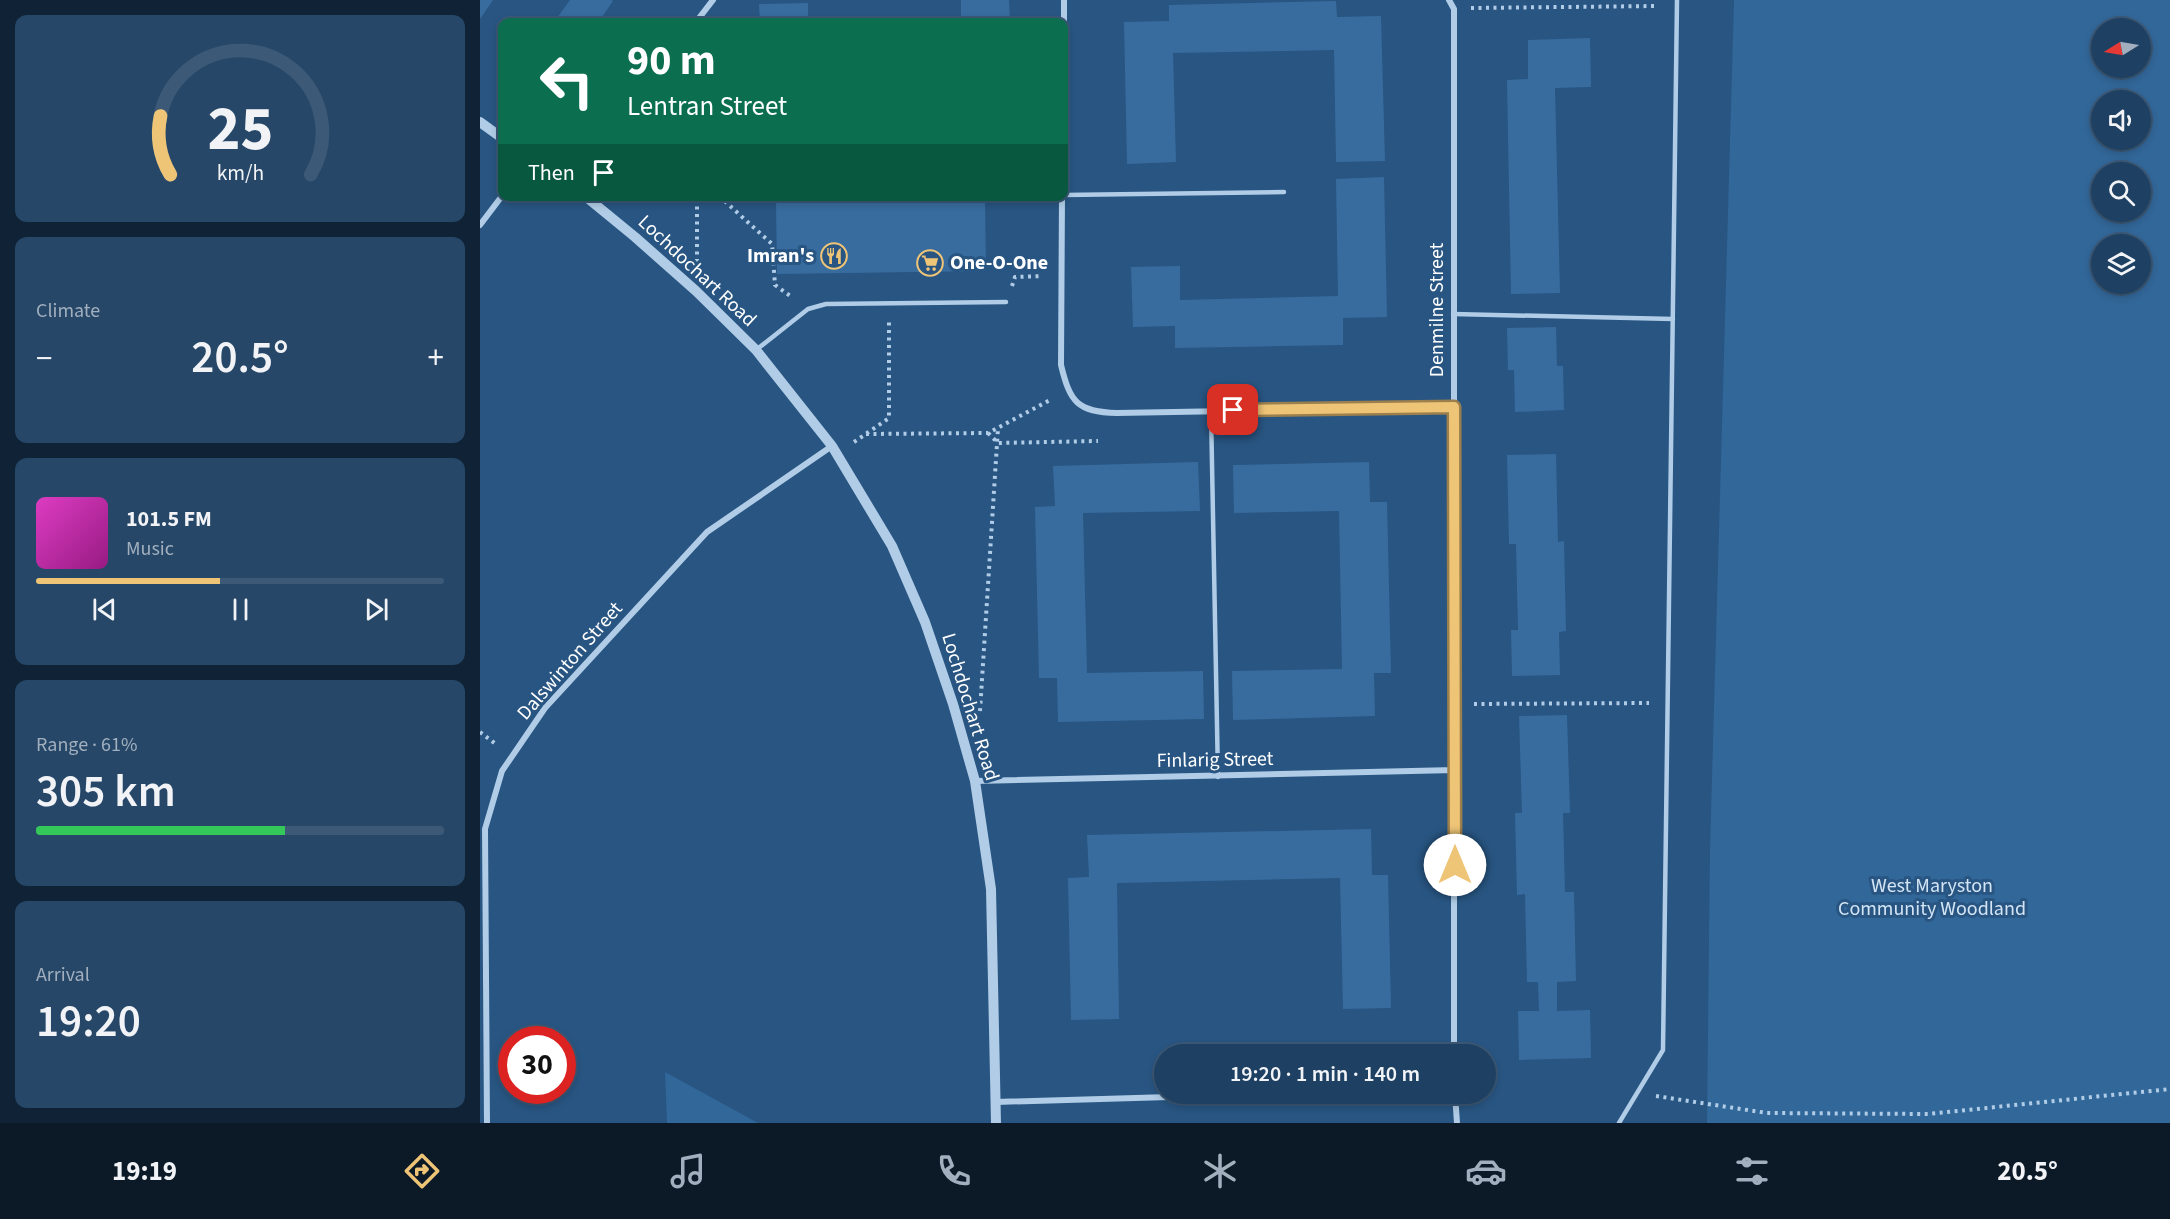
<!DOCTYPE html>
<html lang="en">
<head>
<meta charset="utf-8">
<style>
  :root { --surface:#1e4062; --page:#264768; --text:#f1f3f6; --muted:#a1afbe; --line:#3c5977; --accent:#eec476 }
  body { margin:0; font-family:"Source Sans 3",sans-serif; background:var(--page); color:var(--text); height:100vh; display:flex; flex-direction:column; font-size:22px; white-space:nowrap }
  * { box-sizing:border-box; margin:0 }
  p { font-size:20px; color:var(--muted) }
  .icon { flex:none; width:33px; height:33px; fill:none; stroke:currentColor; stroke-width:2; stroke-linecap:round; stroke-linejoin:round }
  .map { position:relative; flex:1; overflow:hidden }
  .sheet { display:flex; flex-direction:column; gap:15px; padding:15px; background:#102336; width:480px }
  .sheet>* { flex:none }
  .hud { position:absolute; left:18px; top:18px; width:570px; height:183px; border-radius:12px; box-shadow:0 3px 9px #0003,0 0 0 2px var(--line); background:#0b6e4f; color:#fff; overflow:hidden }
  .needle { width:39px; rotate:259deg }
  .fabs { position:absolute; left:1611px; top:18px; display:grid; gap:12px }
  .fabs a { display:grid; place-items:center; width:60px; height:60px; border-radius:50%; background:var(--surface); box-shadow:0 3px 9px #0003,0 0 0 2px var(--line); font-size:30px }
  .speed { position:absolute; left:18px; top:1026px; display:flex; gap:12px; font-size:30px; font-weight:700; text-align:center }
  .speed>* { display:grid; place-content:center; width:78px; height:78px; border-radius:50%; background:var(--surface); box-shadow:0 3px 9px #0003,0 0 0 2px var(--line); line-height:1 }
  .speed .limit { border:9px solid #d22; background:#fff; color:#111 }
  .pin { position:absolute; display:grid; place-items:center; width:51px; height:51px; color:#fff; margin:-26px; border-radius:12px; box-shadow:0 3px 9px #0006 }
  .me { position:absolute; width:66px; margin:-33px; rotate:0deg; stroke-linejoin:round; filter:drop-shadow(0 0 4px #0008) }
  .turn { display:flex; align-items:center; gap:21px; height:126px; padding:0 30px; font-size:27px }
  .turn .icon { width:78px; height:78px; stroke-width:2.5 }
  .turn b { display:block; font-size:42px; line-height:51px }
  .then { display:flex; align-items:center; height:57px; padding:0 30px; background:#0003; gap:12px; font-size:22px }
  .big { font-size:45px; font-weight:600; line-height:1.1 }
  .sheet .widget { flex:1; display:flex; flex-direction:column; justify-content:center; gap:9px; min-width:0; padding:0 21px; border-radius:12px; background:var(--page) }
  .sheet .dial { align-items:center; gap:0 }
  .dial svg { height:156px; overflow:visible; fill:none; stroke:var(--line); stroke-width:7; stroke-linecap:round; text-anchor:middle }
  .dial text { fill:var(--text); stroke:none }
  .song { display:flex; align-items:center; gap:18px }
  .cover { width:72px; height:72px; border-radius:9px; background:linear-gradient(135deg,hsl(310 70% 55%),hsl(310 70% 35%)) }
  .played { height:6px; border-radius:3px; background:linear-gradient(90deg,var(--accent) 45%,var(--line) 45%) }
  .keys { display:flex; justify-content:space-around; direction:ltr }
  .heat { display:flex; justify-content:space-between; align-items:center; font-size:33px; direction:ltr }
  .charge { height:9px; border-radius:4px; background:linear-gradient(90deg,#34c759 61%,var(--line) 0) }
  .trip { position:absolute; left:674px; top:1044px; width:342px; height:60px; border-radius:30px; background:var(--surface); box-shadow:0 3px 9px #0003,0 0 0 2px var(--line); font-weight:600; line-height:60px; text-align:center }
  .tab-bar { display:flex; height:96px; justify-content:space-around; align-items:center; background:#0c1a27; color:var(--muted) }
  .tab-bar .icon { width:42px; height:42px }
  .tab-bar .selected { color:var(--accent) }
  .tab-bar b { font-size:27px; color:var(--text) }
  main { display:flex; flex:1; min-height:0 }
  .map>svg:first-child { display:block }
</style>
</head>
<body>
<main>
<section class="sheet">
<div class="widget dial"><svg viewBox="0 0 100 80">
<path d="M14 69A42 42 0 1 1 86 69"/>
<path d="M14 69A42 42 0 0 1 9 39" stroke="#eec476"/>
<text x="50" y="56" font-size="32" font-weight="700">25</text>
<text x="50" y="72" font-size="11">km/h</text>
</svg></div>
<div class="widget"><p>Climate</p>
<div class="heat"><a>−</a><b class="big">20.5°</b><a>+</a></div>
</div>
<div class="widget">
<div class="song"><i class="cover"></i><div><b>101.5 FM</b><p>Music</p></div></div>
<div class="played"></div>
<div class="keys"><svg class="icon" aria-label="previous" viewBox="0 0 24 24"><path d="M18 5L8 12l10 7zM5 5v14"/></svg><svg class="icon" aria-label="pause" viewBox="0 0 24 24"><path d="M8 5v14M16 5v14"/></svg><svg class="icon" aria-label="next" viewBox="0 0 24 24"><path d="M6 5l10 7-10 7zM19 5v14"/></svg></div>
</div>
<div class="widget"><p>Range · 61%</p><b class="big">305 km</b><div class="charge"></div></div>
<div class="widget"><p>Arrival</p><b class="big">19:20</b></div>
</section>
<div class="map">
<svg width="1690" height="1123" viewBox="0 0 1690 1123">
  <rect width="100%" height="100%" fill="#285582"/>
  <path fill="#326799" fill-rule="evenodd" d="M1254,0H1690V1123H1227L1230,849ZM1622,28H1660V68H1622ZM1622,100H1660V140H1622ZM1622,172H1660V212H1622ZM1622,244H1660V284H1622Z
    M185,1072L278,1123H187Z"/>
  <path fill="#386c9e" d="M0,0H13L0,19Z
    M90,0H131L133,1L120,20L124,22H74Z
    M481,0H529L530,22H481Z
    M856,1L857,17L901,16L905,161L856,162L854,50L693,53L696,162L647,164L644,22L689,21V5Z
    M328,3V22H280L279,4Z
    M438,16L439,22H375L374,18Z
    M1110,38L1111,87L1075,88L1080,293L1031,294L1027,80L1048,79V40Z
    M904,177L907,317L863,318V345L695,348V326L653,327L651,267L700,266V300L858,296L856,179Z
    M505,199L506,271L297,274L296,202Z
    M1076,327L1077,366H1083L1084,410L1035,412L1034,370H1028L1027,328Z
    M1076,454L1078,542L1084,541L1086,631L1079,632L1080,675L1032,676L1031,630H1038L1036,544H1029L1027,455Z
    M718,462L720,511L603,513L607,673L723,671L724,719L578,722L577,678H559L555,507L575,506L573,466Z
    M889,462L890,502H907L911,673H894L895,716L753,720L752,671L862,669L859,511L754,513L753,465Z
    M1087,715L1090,813H1083L1085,892H1094L1096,981L1077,982V1011L1110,1010L1111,1058L1039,1060L1038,1011H1059L1058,982H1047L1045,894L1037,895L1035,813H1042L1039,716Z
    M891,829L892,875H908L911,1008L863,1009L860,878L637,883L639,1019L591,1020L588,878L609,877L607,835Z"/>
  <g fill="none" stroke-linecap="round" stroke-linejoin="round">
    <path stroke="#b0cce6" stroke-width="4" stroke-dasharray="3 4.5" stroke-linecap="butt" d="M991,8L1178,6
      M239,196L292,244L295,285L313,298
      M217,262V196
      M532,286L535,277L563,276
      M508,433L518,443L618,441
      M386,434L508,433L572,399
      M374,442L409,418V321
      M994,704L1169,703
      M500,711L518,428
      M0,732L17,745
      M1176,1096L1287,1113L1448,1114L1690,1089"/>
    <path stroke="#b0cce6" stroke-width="4.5" d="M584,195L804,192
      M973,314L1193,319
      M276,350L328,309L346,304L526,302
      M731,411L738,777
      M1139,1123L1183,1050L1197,0"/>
    <path stroke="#b0cce6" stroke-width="6" d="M969,0L974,9V1054
      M216,22L233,0
      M584,77V0
      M582,196L581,365C590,402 597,412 637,413L974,407
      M0,225L22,196
      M495,781L975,770
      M975,1094L977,1123
      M516,1102L792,1094
      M7,1123L5,829L22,771L65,708L227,532L352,446"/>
    <path stroke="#b0cce6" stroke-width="10" d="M0,122L22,138
      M105,196L155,237L216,291L276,350L352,446L412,546L445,622L473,704L495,781L511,889L516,1123"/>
  </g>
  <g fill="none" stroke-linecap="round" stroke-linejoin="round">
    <g stroke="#9b7f4d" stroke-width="15">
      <path id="route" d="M753,410L974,407L975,865"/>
    </g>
    <use href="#route" stroke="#eec476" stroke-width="10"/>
  </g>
  <defs>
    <g id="restaurant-ring" transform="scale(1.35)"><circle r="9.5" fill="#285582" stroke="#eec476" stroke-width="1.5"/><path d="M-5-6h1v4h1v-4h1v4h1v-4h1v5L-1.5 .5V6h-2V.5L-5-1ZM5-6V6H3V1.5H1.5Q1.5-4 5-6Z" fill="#eec476"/></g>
    <g id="supermarket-ring" transform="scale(1.35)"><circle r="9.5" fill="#285582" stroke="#eec476" stroke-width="1.5"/><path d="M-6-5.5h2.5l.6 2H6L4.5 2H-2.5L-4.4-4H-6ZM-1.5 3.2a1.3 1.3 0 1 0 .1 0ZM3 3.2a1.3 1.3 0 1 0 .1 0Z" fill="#eec476"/></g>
  </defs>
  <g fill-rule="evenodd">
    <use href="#restaurant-ring" x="354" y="256"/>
    <use href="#supermarket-ring" x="450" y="263"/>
  </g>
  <g text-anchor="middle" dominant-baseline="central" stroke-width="6" stroke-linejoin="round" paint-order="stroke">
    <g font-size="20" font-weight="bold" fill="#fff" stroke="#285582" text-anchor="end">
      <text x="334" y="256">Imran's</text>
      <text x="470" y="263" text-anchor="start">One-O-One</text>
    </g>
    <g font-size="20" fill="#fff" stroke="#285582">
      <text transform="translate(217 271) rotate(43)">Lochdochart Road</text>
      <text transform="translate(957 310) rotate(-90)">Denmilne Street</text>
      <text transform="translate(90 661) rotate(-49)">Dalswinton Street</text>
      <text transform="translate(490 707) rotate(73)">Lochdochart Road</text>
      <text transform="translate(735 760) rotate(-1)">Finlarig Street</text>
    </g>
    <g font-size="20" fill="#d3e5f5" stroke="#285582">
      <text x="1452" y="886">West Maryston<tspan x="1452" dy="23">Community Woodland</tspan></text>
    </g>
  </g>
</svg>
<div class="fabs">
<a><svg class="needle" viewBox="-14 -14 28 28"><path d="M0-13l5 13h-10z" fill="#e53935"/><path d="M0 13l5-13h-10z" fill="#a1afbe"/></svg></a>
<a><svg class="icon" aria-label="sound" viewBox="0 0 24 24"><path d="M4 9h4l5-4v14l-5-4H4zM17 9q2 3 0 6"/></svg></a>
<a><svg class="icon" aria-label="search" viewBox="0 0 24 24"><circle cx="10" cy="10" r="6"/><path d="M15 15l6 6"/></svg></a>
<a><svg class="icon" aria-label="layers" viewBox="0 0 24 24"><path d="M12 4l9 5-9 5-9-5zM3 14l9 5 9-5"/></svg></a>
</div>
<div class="speed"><div class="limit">30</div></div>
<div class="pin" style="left:753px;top:410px;background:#d93025"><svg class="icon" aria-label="arrive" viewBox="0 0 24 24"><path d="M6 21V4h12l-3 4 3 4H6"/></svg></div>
<svg class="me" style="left:975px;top:865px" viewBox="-20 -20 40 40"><circle r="19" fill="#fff"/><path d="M0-13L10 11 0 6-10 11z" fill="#eec476"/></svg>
<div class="trip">19:20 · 1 min · 140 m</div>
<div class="hud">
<div class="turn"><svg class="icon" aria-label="left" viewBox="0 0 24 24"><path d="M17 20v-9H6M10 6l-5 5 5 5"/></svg><div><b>90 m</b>Lentran Street</div></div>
<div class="then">Then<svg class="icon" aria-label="arrive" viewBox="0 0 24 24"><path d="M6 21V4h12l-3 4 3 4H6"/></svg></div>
</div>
</div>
</main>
<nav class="tab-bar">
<b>19:19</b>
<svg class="icon selected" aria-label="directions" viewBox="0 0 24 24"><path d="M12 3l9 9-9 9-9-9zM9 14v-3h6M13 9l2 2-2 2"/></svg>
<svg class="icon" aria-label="music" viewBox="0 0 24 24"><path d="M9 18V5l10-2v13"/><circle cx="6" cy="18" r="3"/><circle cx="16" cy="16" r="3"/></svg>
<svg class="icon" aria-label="phone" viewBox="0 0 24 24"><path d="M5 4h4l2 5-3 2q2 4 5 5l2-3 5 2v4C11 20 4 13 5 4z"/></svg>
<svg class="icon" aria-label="climate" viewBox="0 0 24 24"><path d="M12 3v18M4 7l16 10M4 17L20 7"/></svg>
<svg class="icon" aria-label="car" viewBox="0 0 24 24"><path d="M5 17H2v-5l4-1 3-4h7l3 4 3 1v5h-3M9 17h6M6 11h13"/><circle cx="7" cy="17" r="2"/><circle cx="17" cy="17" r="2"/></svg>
<svg class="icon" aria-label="filters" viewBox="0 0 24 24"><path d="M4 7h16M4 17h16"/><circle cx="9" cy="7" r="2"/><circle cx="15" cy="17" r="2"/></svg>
<b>20.5°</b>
</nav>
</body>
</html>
